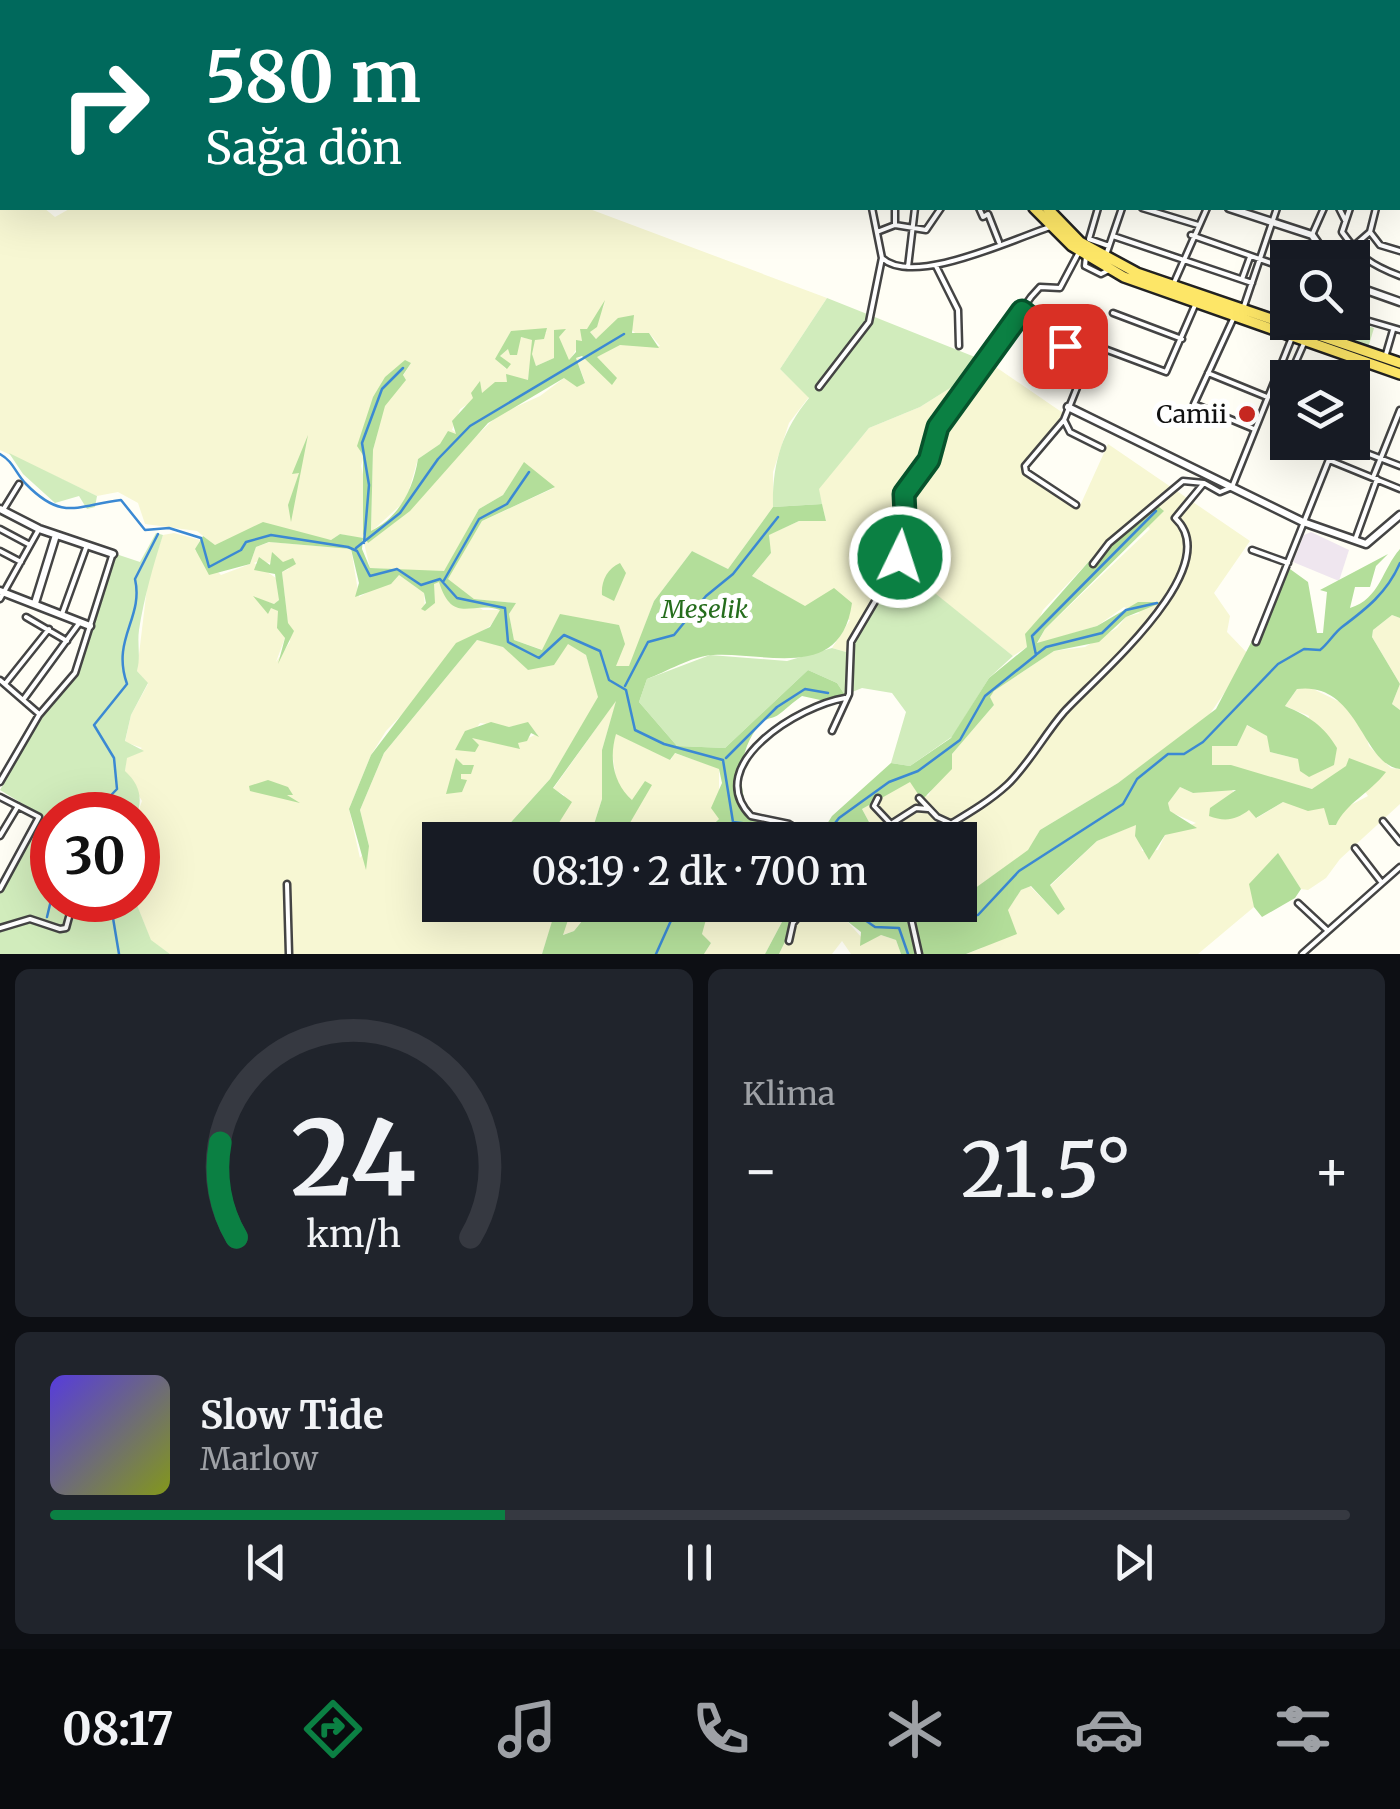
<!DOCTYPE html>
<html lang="tr">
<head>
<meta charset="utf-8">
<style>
  :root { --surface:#171b24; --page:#20242c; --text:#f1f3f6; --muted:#9ea1a6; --line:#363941; --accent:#0b8043 }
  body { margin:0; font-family:Merriweather,serif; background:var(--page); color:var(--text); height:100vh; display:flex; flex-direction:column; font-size:38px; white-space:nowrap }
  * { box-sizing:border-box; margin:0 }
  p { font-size:32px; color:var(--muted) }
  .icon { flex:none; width:55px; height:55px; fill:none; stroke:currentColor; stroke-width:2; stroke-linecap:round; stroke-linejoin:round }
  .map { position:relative; height:954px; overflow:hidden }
  .sheet { display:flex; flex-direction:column; gap:15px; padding:15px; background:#0d0f14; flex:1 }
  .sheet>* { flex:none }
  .hud { position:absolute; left:0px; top:0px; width:1400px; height:210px; box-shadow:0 10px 40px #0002; background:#00695c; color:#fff; overflow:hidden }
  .controls { position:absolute; left:1270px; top:240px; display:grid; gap:20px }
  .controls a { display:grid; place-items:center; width:100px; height:100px; border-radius:0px; background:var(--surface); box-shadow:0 10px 40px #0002; font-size:50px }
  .speed { position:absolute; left:30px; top:792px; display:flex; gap:20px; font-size:50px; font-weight:700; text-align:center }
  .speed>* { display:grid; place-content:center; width:130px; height:130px; border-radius:50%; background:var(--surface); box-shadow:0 10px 40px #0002; line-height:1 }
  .speed .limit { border:15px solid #d22; background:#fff; color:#111 }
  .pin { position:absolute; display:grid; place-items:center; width:85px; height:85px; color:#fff; margin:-42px; border-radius:20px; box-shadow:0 5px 15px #0006 }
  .me { position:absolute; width:110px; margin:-55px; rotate:4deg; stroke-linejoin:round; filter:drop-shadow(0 0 8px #0008) }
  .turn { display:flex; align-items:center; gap:35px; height:210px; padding:0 40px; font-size:45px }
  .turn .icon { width:130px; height:130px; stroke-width:2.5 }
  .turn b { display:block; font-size:70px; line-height:85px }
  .big { font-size:75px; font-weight:600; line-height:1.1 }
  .sheet .widget { flex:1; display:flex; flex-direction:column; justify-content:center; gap:15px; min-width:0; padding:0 35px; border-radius:15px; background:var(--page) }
  .sheet .dial { align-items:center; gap:0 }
  .dial svg { height:260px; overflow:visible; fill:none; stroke:var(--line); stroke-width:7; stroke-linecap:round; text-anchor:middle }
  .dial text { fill:var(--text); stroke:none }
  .song { display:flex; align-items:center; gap:30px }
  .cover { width:120px; height:120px; border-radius:15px; background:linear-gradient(135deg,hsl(250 70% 55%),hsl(70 70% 35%)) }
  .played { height:10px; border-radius:5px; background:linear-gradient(90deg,var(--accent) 35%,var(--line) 35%) }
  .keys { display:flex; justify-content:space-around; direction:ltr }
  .heat { display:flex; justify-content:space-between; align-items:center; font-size:55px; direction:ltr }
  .sheet .tiles { flex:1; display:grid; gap:15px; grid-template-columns:1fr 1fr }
  .widget:last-child { grid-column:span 2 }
  .trip { position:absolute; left:422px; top:822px; width:555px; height:100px; border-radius:0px; background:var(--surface); box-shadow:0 10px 40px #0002; font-weight:600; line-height:100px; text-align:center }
  .tabs { display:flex; height:160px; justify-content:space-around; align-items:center; background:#090b0e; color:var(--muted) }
  .tabs .icon { width:70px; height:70px }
  .tabs .active { color:var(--accent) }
  .tabs b { font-size:45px; color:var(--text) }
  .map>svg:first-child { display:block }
</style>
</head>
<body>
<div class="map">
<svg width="1400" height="954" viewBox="0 0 1400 954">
  <rect width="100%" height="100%" fill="#fffef5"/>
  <path fill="#efe6ef" d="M1311,532L1349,550L1339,581L1293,562L1304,535Z"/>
  <path fill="#f7f7d3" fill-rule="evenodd" d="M44,208L55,217L71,208H587L827,298L780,369L809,397L789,423L773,472V507L728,569L692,551L654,601L630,667L615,666L619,625L543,650L514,640L509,614L515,603L474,599L447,579L482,521L554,488L524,463L503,495L479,509L444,572L370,568L363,539L340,534L331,540L308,536L214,545L197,531L145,524L138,503L118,492L97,496L0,450V209ZM606,302L590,332L596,339L608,331L632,330L638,336L649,333L660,346L620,344L596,357L576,358L585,382L564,378L540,396L498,415L368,542L363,534L365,483L361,466L385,377L411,363L403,376L405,380L384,406L373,450L371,532L406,500L418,459L457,433L452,430L460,409L503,383L528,381L533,340L521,337L500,356L506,369L497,359L511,331L547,332L535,340L531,353L536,366L554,358L555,335L569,361Z
    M990,363L1063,413L1024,473L1079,508L1108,444L1250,541L1214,593L1230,616L1227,632L1250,656L1207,718L1118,783L1040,830L1028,851L960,899V840H845L844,834L849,823L859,831L869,822L862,809L901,785L910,781L928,796L952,754L994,705L989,697L994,691L1054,651L1085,647L1117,628L1126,617L1140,613L1124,607L1097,626L1037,644L1045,629L1150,529L1140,517L1091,559L1043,610L1027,647L1013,656L895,562L846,652L832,648L850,620L805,607L752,576L771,553L768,535L799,521H826L818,489L869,428L920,407Z
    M174,533L200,540L195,550L221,575L250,564L256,547L270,542L351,549L359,597L399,575L424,593L425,611L434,583L439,582L483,610H501L490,626L481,632L386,731L371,755L349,809L360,858L369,846L360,810L384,753L477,640L503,646L528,670L567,643L586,655L599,697L550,779L495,840H440V883L431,895L446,913L455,905H516L529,916L554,917L542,954H170L151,941L135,900L141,856L137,815L142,801L125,772L126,758L142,748L125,742L131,715L148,684L137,671L148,579L163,535ZM263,559L260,563L283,562L289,569L282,572L290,642L276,662L285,638L278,611L255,598L274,604L279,600V580L254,563ZM480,723L509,727L528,723L537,734L517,743L520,748L481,737L472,738L470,749L462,748Z
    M1392,615L1400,618V710L1392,704L1400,684L1372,637L1373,630Z
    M1309,687L1344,704L1364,730L1369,746L1391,768L1400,769V804L1340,859L1326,878L1308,890L1301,889L1278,854L1254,891V907L1198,954H966L982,948L1021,890L1030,886L1058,915L1064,910L1050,886L1097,841L1137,824L1142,851L1158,850L1165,835L1196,823L1170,812L1168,803L1180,787L1193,793L1230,788L1257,818L1283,802L1325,808L1336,825L1343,809L1368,796L1347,766L1313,789L1211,765L1212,746H1237L1246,725L1268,736L1270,752L1298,759L1309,716L1285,706L1297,689Z
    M617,699L602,750V799L589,840H545L550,837L564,795L553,789Z
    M615,733L671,760L674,753L719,768V819L697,840H620L632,800L617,786L612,751Z
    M573,905H595L574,931L562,935Z
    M710,905H791L765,954H704L711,943L702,935L703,919Z
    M803,905H848L847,921L862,938L881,935L896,940L901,954H851L842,941L832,954H779Z"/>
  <path fill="#d1ecbc" d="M827,298L990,363L920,407L869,428L819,489L822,504L773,507C772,464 782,431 809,398L780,369Z
    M1353,321L1374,328L1368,348L1330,335L1335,323Z
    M9,453L97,496L95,507L87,509L79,496L55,503L23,474Z
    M156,533L163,535C153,566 144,598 139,630C137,645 141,656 137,671L148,683L131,715L125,741L144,751L127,758L125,771C139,784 143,797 137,815H52V900H135L151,940L170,954H0V894L41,815L0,790L45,710L76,678L116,554L140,562Z
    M895,561L1013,656L989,678L953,736L910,766L891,763L906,712L892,693L862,688L845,695L837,683L808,670L725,748L677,746L639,702L647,679L710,655L787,661L832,648L846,652Z"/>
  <path fill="#b3de9a" d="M605,300L597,327L590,332L596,339L618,318L634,315L632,333H649L659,348L620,345L597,357L617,378L612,385L582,356L576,358L585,383L577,387L564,378L488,423L410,511L368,543L363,534V455L357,446L373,397L385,377L405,360L411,363L403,375L406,380L385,406L373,450L371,531C399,517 413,490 418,459L440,444L448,431L456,434L452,421L473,398L471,393L480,381L482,393L495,382H507L506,374L528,380L532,340L521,337L517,355H510L508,349L500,356L511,364L507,369L495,359L511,331L547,328L544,339L535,340L532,354L536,366L554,358V330L566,329L559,337L569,360L576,352V340L582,341L580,329H587Z
    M308,435L291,522L288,505L299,473L292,474Z
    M524,462L555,487L482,521L448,579L474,599L516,603L509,614L514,640L542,650L560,614L619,625L625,644L616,666H629L654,601L692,551L728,569L773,507L822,504L826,521H799L769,535L771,553L752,576L805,606L834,588L852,603C841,682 767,652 713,655C692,656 666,672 647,679L639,702L677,746L725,748L808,670L837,683L845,695L825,701L802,696C793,702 784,711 778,715C774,718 768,718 764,721C738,743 736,790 751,816L789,824L816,840H786L777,834L697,840L719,819L711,808L722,783L719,769L675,753L670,760L616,734C609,758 613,783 632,800L645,781L652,785L620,840H589L602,799V750L616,701L553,788L572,802L550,837L495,840L550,779L598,697L586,655L568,644L554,665L528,670L503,647L477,640L384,753L360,810L369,846L366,870L349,809L371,755L456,643L490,627L500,610C472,600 453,626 439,582L434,584L435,603L425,611L421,609L426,603L424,593L399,575L391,584L355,597L359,583L351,549L269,542L256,547L250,564L209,575L195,549L203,536L215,545L263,522L331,540L340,534L363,538L362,549L370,568L444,571L479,509L503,495Z
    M1153,502L1164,511L1045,629L1037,643L1097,626L1138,602H1163L1126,617L1099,642L1054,651L994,691L990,697L994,705L952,754V769L922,800L910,782L862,809L869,822L859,831L849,824L845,840H817L832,816L891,763L910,766L951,738L989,678L1027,647L1025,634L1091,559Z
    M1400,549V618L1392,615L1373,630L1372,637L1400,684L1392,704L1400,710V769C1362,765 1359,681 1297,689L1285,706C1309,716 1324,726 1337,748L1334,765L1309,777L1300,771L1298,759L1270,752L1267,736L1247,725L1237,746H1212V765H1231L1312,789L1346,766L1349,758L1386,772C1370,793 1346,803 1336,825H1329L1324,808L1308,811L1283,802L1256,818L1249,810C1236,820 1225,822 1209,816L1210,808L1236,790L1193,793L1180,787L1168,803L1170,811L1197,828L1165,835L1149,860L1135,836L1136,825L1097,841L1050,885L1065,909L1058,915L1031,886L1021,890L1008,910L1017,934L966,954H901L896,940L881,935L860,946L861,932L847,921L848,905L897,915L904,912L906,905H960V899L1028,850L1040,830L1118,783L1216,709L1290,569L1308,582L1317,633H1323L1327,592L1320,590L1388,554L1376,566L1370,587H1355L1350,608C1380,599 1382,569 1400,549Z
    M272,552L283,562L293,558L296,564L282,572L288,623L294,631L278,664L285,638L277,628L278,611L271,608L268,614L253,596L274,604L279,600L275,574L254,570L259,557L270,565Z
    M620,563L626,573L614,601L602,595C601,581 607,569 620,563Z
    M491,722L509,727L528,722L539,737L531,733L527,741L518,743L520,749L472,738L479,745L475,752L455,750L465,731Z
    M456,758L463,765H474L471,774H461V779L467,780L462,792L446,794Z
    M268,780L288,787L293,795H287L300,803L250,791L249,786Z
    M1278,853L1301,889L1295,898L1262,917L1254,907L1249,884Z
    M516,905H573L563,935L574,931L595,905H710L702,934L711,943L704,954H542L553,918L529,916Z
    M791,905H803L779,954H765Z"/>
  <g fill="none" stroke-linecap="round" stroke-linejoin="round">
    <path stroke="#3b89d3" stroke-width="2.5" d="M0,454C13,461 16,474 26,484C63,522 78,505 121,500L145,530L169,528L201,538L209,567L241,550L246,542L271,535L348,547L357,551L370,576L397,569L421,585L440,579L457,598L505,608L508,642L539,658L564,635L600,651L609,680L626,690L635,730L664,744L723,760L733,822L783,828L798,840
      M364,543L369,485L362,443L382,389L403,368
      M356,548L400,513L438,459L470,426L624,334
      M443,582L479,519L507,504L529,472
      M1037,654L1046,647L1102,633L1126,610L1157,603
      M625,686L648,642L674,635L706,596L733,574L778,517
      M726,758L777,707L805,689L828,693
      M92,815L117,789L114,758L94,725L127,684C111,639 144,618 135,579L158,534
      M714,840L731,824
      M822,840L839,818L889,782L918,771L960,740L985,696L1036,655L1032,636L1156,511
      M110,900L119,954
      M853,905L852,911L875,927L899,928L908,954
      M47,917L52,896
      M912,917L923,908L951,916L978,915L1019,871L1123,804L1137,779L1168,754H1184L1203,742L1278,664L1304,649L1320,650C1328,644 1334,633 1342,627C1366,609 1387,593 1400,563
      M656,954L678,905"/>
    <path stroke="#b7daf9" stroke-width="6" d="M343,2L344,0
      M0,35L2,33"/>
    <g stroke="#444" stroke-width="9">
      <path id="minor" d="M738,0V2
        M851,0V2
        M875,0V2
        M960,0L961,2
        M1111,0L1116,2
        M1221,0L1230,2
        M788,2L789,0
        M894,2L899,0
        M968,2L973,0
        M1032,2L1036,0
        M1135,2L1137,0
        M1207,2L1209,0
        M1291,2L1292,0
        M1312,2L1313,0
        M1343,2L1344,0
        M1379,2V0
        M1398,7H1400
        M1398,21L1400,22
        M1398,47H1400
        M1398,198L1400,199
        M872,208L882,258C913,287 1013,239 1050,227
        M895,208V225
        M979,208L983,217L988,214L999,242
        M1098,208L1089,239L1109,246
        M1142,208L1198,225
        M1339,208L1345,220
        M1350,208L1342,232C1360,257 1371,265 1400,276
        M1376,208L1370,232L1380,245L1400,251
        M877,232L895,225L926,230L941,208
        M1191,235L1288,269
        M1312,235L1324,208
        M1113,236L1252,283
        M1106,255L1122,208
        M1086,256L1085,266L1101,274L1107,271
        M1340,258L1370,232
        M936,266L958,310L959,346
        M908,267L915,208
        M1242,279L1250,257
        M1173,285L1207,208
        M1243,309L1277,208
        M1021,311L1087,364
        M1113,313L1182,339
        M1352,316L1400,330
        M1234,317L1194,404L1254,429
        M1273,317L1288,274
        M1326,337L1331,322
        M1386,354L1393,330
        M1208,373L1267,397
        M1276,376L1288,381
        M1289,377L1305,341
        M819,387L869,322L882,258
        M1352,404L1365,373
        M1064,420L1025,466L1026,472L1076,505
        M1338,442L1400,466
        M1102,448L1070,432L1064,420L1094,345L1166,372L1196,303
        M1329,460L1400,489
        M1374,475L1400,410
        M3,510L19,484
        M0,529L30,545
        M1355,540L1377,479
        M1252,550L1288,563
        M0,551L21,562
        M1093,564L1109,543L1183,481L1204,483L1220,492L1232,487L1291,340
        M882,578L891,573
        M0,599L39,529
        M62,614L87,545
        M26,617L67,641
        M1256,642L1336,442
        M0,680L38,713
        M5,684L49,629
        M23,700L80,622
        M832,731L849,694L851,642L887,581L906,536L904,494L929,460L939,427L1031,297L1040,287L1060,288L1078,254
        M0,782L39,715L75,673L112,556
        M0,797L39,817L0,889
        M878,798L874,806L891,824L916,808L928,809
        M919,798L937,817L950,823
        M1383,821L1400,842
        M0,836L18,806
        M816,840L789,824L751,816C701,764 801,705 845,698
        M925,840C952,822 983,807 1007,785C1029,764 1044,735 1064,712C1097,676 1228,567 1175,518L1204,483
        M1382,883L1400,867
        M287,884L289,954
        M1298,903L1327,930
        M908,905L919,954
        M0,928L30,919L60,929L66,928L69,917
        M789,941L793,923L808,905
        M1302,954L1382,883L1355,848"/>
    </g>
    <g stroke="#444" stroke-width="11">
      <path id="tertiary" d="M1005,0L1007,2
        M1229,208L1312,235L1328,258
        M1352,285L1400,302
        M1068,407L1303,522L1366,544L1400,515
        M0,509L39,529L113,554
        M0,591L90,626
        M35,603L56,535"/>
    </g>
    <g stroke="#333" stroke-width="12">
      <path id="secondary" d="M246,2V0"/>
    </g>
    <g stroke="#222" stroke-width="14">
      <path id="primary" d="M914,0L915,2
        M924,0L925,2
        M547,2L554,0
        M562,2L567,0
        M0,164L2,163
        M1034,208L1072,246L1124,277L1400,374
        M1047,208L1080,242L1137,273L1400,363"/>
    </g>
    <use href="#minor" stroke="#fff" stroke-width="4"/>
    <use href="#tertiary" stroke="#fff" stroke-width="6"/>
    <use href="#secondary" stroke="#fffdb0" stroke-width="8"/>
    <use href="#primary" stroke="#fde667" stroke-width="9"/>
    <path stroke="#c92821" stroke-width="2.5" d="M0,3L6,0"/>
  </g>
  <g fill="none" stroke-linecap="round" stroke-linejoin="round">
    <g stroke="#07532c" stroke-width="25">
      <path id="route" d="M900,557L906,536L904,494L929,460L938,427L1022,311L1065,346"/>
    </g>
    <use href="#route" stroke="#0b8043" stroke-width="18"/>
  </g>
  <circle fill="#c92821" stroke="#fff" stroke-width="4" cx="1247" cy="414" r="10"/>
  <g text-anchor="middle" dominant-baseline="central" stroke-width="10" stroke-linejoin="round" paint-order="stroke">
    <g font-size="25" fill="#111" stroke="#fff" text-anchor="end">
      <text x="1227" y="414">Camii</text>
    </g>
    <g font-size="25" font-style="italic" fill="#266d1d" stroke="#fff">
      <text x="705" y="609">Meşelik</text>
    </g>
  </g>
</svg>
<div class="controls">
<a><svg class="icon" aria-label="search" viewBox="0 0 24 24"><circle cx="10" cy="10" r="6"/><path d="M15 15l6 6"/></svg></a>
<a><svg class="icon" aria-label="layers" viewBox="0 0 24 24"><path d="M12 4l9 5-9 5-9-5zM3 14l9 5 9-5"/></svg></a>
</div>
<div class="speed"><div class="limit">30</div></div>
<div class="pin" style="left:1065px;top:346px;background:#d93025"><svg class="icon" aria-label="arrive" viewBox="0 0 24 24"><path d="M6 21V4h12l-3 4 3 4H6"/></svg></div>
<svg class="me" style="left:900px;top:557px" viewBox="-20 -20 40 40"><circle r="17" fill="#0b8043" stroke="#fff" stroke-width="3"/><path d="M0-11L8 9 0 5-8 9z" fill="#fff"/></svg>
<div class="trip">08:19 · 2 dk · 700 m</div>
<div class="hud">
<div class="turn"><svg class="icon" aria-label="right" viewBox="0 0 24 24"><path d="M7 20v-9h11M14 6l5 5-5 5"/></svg><div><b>580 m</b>Sağa dön</div></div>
</div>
</div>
<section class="sheet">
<div class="tiles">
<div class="widget dial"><svg viewBox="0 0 100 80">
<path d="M14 69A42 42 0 1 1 86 69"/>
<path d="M14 69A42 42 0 0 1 9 40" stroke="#0b8043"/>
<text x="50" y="56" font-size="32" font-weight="700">24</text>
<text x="50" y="72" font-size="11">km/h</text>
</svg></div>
<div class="widget"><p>Klima</p>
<div class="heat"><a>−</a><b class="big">21.5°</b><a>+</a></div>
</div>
<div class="widget">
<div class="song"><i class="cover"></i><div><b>Slow Tide</b><p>Marlow</p></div></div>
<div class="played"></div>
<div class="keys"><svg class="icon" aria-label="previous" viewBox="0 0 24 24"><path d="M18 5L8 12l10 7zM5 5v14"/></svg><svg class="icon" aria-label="pause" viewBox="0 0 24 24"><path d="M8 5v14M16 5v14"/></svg><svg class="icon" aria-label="next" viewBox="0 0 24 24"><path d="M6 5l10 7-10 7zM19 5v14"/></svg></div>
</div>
</div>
</section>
<nav class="tabs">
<b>08:17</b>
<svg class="icon active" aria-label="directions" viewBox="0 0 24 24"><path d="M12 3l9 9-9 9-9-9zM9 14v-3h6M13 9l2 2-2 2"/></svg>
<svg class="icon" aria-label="music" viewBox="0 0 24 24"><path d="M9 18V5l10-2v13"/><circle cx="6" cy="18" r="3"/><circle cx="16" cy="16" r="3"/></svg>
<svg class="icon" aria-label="phone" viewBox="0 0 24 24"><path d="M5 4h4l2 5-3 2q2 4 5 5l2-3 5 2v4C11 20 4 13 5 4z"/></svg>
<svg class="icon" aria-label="climate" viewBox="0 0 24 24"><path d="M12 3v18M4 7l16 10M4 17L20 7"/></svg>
<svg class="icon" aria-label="car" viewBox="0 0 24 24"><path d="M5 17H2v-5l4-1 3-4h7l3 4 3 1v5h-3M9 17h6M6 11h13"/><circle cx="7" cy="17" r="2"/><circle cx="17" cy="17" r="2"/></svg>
<svg class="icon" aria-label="filters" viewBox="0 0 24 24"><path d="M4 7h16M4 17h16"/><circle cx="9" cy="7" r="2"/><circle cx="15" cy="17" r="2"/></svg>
</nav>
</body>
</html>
